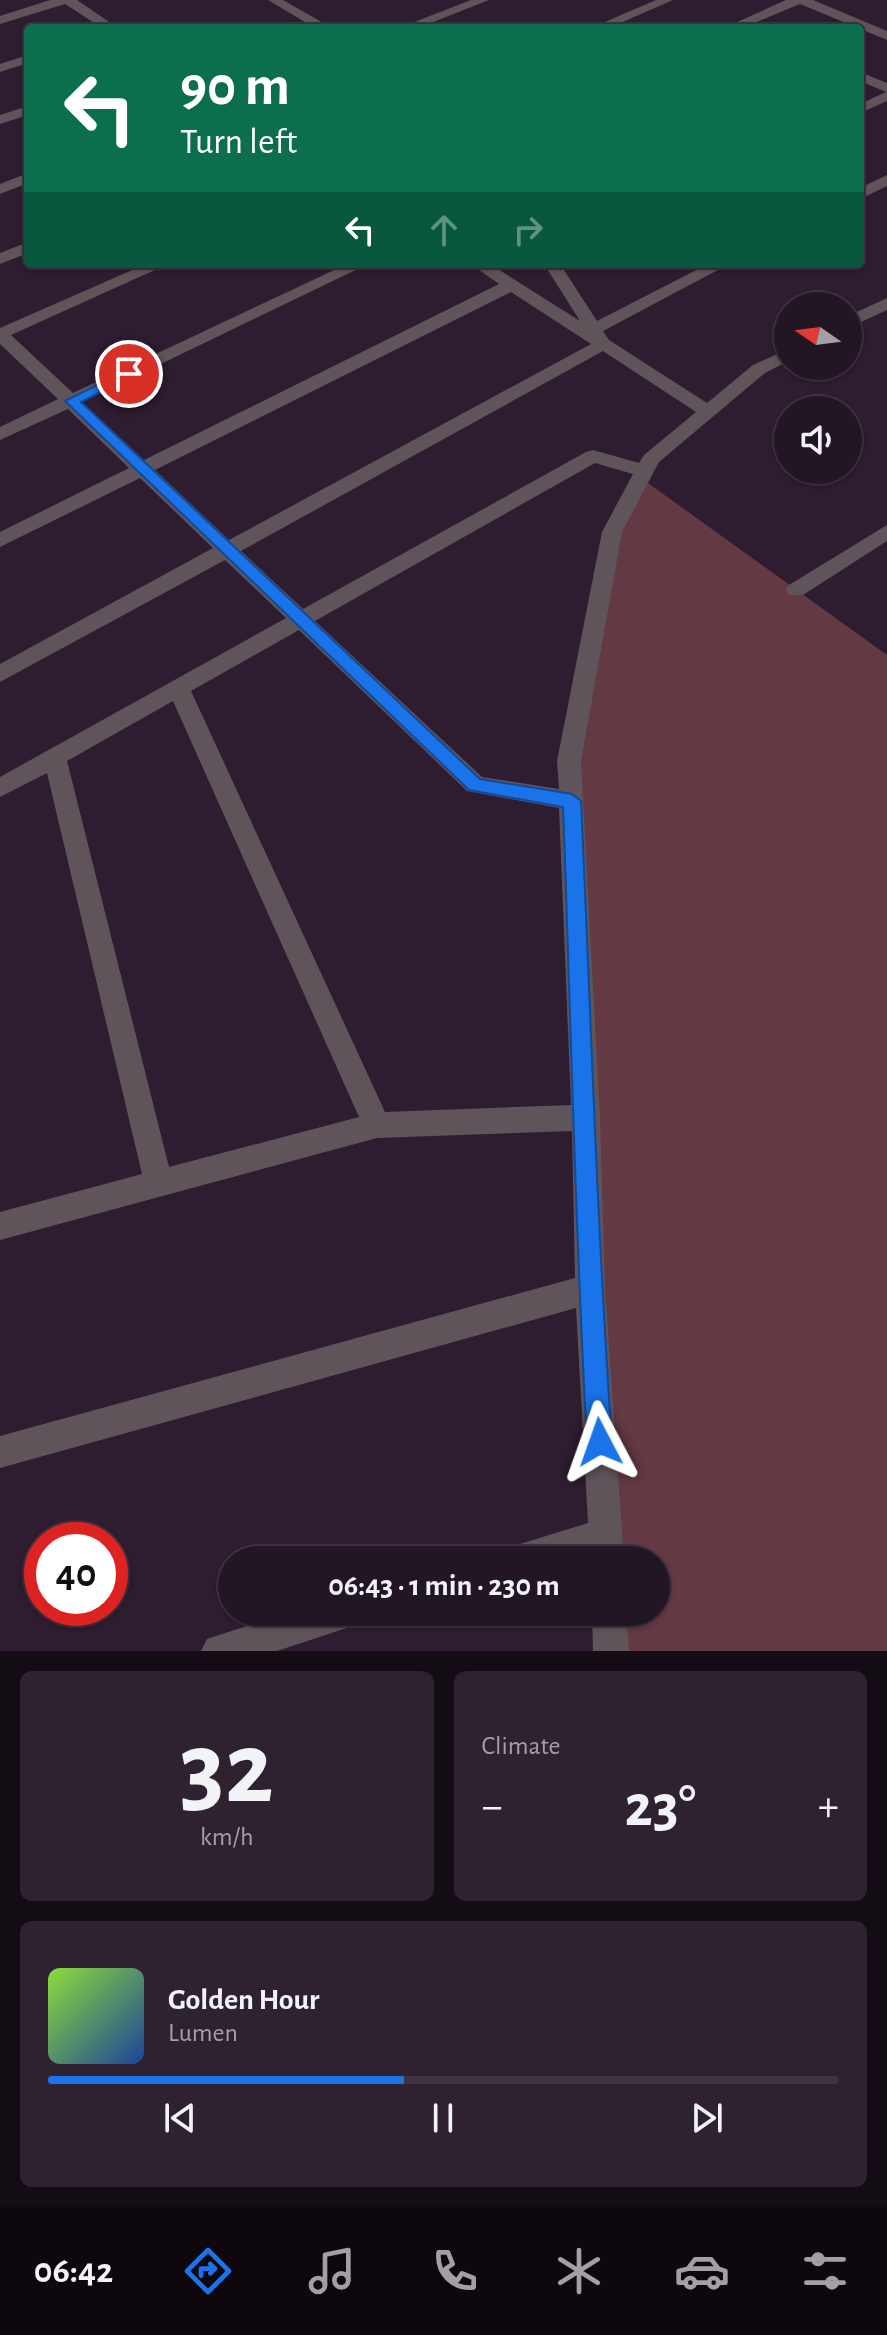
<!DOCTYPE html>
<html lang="en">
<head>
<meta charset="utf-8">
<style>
  :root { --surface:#221524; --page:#2e2231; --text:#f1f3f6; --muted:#a29fa6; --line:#3f3441; --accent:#1a73e8 }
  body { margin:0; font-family:"Alegreya Sans",sans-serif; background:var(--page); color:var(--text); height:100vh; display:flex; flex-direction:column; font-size:30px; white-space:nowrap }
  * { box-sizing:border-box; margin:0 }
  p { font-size:26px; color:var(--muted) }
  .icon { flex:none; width:44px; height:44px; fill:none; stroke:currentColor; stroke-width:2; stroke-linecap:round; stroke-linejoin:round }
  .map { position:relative; height:1651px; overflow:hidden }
  .sheet { display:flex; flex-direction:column; gap:20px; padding:20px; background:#130c14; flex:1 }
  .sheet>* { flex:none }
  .top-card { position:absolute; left:24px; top:24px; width:840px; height:244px; border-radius:8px; box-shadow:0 2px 6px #0004,0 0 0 2px var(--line); background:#0b6e4f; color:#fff; overflow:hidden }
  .needle { width:52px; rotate:284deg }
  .buttons { position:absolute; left:774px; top:292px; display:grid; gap:16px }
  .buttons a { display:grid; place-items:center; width:88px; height:88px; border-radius:50%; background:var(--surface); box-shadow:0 2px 6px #0004,0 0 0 2px var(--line); font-size:40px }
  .speed { position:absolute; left:24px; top:1522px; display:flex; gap:16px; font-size:40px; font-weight:700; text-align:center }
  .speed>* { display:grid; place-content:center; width:104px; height:104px; border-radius:50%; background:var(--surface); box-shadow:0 2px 6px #0004,0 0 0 2px var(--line); line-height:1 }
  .speed .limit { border:12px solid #d22; background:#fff; color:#111 }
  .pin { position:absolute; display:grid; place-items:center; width:68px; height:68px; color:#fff; margin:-34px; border:4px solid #fff; border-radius:50%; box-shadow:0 2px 8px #0007 }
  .me { position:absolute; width:88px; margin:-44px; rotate:356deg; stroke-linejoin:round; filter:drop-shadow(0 0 6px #0008) }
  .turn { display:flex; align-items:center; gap:28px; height:168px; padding:0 24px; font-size:36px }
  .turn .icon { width:104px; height:104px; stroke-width:2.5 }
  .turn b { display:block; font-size:56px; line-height:68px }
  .lanes { display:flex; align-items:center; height:76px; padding:0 24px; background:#0003; justify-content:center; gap:40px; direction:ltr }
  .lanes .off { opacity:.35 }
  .big { font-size:60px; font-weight:600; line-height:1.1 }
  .sheet .widget { flex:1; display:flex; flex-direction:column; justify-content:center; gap:12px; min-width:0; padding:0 28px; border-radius:12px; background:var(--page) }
  .sheet .dial { align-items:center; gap:0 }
  .dial b { font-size:104px; line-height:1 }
  .song { display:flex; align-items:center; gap:24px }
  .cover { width:96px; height:96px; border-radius:12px; background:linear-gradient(135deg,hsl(90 70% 55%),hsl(220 70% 35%)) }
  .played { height:8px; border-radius:4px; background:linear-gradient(90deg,var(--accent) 45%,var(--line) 45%) }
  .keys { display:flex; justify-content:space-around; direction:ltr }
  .heat { display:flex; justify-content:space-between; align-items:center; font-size:44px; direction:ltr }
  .sheet .tiles { flex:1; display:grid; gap:20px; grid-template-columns:1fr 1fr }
  .widget:last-child { grid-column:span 2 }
  .trip { position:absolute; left:218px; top:1546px; width:452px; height:80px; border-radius:40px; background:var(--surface); box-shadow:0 2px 6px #0004,0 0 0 2px var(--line); font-weight:600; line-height:80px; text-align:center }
  .dock { display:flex; height:128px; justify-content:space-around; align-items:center; background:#0e080e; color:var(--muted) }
  .dock .icon { width:56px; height:56px }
  .dock .active { color:var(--accent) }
  .dock b { font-size:36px; color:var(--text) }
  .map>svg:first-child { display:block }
</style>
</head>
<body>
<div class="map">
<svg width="887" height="1651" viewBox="0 0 887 1651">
  <rect width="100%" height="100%" fill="#2e1c30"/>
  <path fill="#633943" d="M641,478L887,655V1651H613L611,1612H656V1560H608L570,759L612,531Z"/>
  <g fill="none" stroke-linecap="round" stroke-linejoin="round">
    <path fill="#60545b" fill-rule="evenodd" d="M50,0H77L118,28H102L65,4L0,24V16Z
      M268,0H283L332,28H315Z
      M471,0H489L418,28H399Z
      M656,0H673L609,28H591Z
      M786,0H813L887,31V40L800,4L742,28H724Z
      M28,55V63L0,72V64Z
      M860,72L887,83V101L860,113V104L886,92L860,81Z
      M28,106V115L0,124V115Z
      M28,173V183L0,194V184Z
      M887,175V186L860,199V188Z
      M28,242V253L0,264V253Z
      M146,264H168L11,335L73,393L347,264H368L82,402L144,460L499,284L471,264H490L580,321L544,264H560L597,321L708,264H729L603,331L609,340L707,403L753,365L788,349V361L765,373L659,462L622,532L581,761L600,1117L605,1289L624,1560H590V1556L576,1560H502L507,1548L588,1523L576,1308L0,1468V1436L575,1278L572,1131L377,1138L0,1240V1212L142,1174L47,773L0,797V777L286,618L225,560L0,682V664L213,548L140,478L0,547V532L129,468L68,409L0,440V427L58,399L0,344V328ZM511,292L591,344L229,540L155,470ZM603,351L696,412L644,455L639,463L593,450L586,452L303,609L241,551ZM595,463L633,474L602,532L557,761L559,789L482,777L315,621ZM299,630L467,791L559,808L571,1105L385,1112L191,691ZM173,701L359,1117L169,1167L67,761Z
      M887,298V310L848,328V316Z
      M887,525V541L803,595H789L786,590L789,585Z
      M290,1612H364L359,1624L277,1651H201L207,1639Z
      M592,1612H626L629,1651H593Z"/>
  </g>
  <path fill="#1a73e8" stroke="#114b97" stroke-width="2" d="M125,371L136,374L81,402L480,779L572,794L581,801C591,1015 597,1229 612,1442L608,1451L600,1454L591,1451L587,1442C575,1231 571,1019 563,807L469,790L65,401Z"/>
</svg>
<div class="buttons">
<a><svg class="needle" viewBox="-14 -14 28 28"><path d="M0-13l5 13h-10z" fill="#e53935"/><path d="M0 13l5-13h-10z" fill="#a29fa6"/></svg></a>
<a><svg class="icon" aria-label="sound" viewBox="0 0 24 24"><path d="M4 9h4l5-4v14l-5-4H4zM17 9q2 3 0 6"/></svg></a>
</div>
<div class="speed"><div class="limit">40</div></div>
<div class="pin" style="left:129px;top:374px;background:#d93025"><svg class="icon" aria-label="arrive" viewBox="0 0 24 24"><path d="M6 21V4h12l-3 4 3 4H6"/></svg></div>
<svg class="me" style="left:600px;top:1442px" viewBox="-20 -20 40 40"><path d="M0-17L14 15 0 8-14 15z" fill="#1a73e8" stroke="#fff" stroke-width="4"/></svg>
<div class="trip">06:43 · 1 min · 230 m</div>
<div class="top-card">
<div class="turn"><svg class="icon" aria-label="left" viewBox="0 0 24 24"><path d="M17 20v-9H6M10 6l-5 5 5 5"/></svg><div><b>90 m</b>Turn left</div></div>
<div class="lanes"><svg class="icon" aria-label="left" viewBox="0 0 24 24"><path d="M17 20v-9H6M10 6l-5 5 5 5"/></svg><svg class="icon off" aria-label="ahead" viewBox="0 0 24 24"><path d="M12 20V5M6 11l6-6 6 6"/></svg><svg class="icon off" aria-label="right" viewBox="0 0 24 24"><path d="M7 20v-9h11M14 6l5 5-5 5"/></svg></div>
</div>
</div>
<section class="sheet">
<div class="tiles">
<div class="widget dial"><b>32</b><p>km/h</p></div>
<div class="widget"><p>Climate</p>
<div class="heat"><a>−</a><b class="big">23°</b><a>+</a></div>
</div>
<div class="widget">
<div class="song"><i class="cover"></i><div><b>Golden Hour</b><p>Lumen</p></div></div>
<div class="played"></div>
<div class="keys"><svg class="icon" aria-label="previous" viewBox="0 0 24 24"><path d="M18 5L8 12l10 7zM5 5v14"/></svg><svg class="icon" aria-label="pause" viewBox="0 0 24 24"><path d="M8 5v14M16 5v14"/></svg><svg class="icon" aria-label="next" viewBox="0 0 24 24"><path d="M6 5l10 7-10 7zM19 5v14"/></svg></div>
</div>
</div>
</section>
<nav class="dock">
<b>06:42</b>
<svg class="icon active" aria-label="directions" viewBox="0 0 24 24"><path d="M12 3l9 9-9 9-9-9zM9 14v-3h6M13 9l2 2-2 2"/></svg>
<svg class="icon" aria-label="music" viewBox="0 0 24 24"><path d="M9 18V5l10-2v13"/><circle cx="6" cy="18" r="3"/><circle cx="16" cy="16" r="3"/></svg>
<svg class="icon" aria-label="phone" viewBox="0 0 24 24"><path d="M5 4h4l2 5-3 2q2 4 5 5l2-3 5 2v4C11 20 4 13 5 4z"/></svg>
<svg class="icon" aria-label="climate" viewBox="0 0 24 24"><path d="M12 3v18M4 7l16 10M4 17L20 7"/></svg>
<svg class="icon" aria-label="car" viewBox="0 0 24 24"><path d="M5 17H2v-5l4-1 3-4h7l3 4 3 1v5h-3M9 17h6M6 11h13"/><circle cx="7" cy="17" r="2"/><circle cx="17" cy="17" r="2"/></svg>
<svg class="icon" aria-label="filters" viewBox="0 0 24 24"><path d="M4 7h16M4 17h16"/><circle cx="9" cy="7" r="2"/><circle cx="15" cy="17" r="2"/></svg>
</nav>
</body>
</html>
